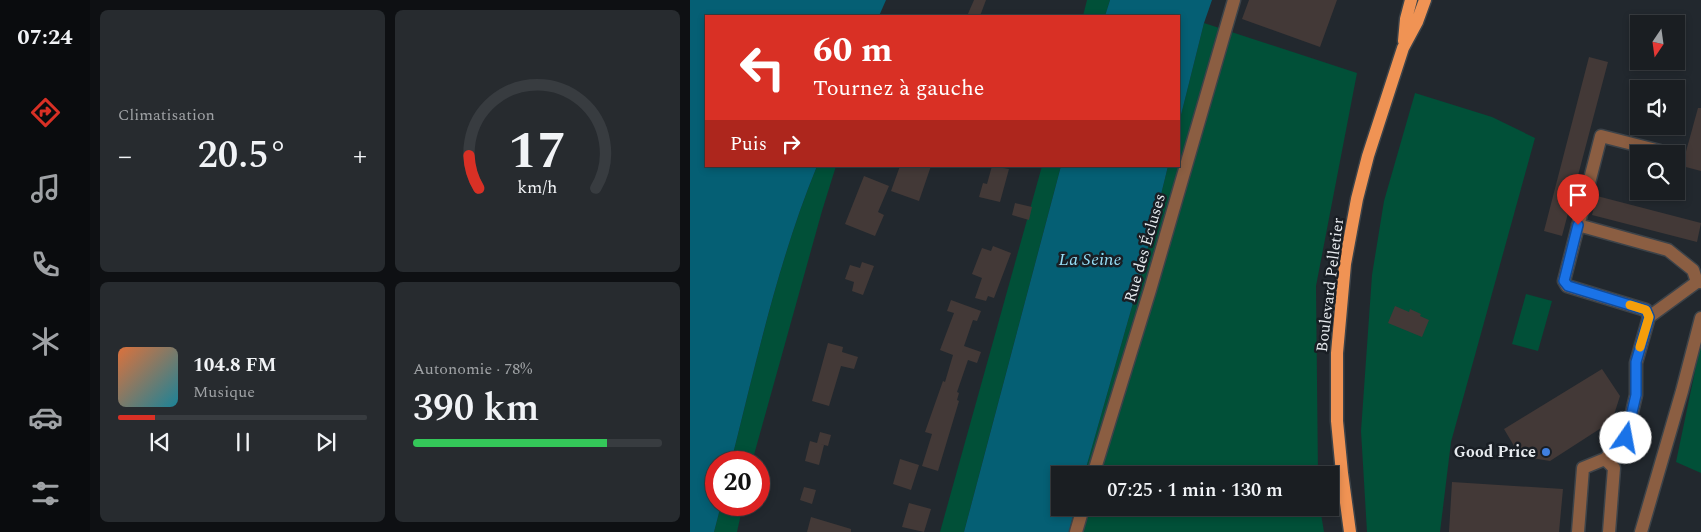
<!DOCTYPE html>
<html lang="fr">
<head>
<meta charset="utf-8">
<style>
  :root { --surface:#1a1e22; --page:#272b2f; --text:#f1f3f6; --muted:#9fa2a5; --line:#383c40; --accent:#d93025 }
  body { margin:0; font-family:Spectral,serif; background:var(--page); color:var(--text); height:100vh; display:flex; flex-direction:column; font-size:19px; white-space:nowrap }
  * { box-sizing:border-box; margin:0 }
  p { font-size:16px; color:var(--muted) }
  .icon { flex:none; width:28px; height:28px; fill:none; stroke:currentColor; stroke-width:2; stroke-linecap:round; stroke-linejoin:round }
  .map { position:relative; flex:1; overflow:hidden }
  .side { display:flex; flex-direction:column; gap:10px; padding:10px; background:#0e1013; width:600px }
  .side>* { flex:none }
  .banner { position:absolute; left:15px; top:15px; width:475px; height:152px; border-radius:0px; box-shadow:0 2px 8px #0003,0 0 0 1px var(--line); background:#d93025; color:#fff; overflow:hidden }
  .needle { width:32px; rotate:193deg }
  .buttons { position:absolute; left:940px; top:15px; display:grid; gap:10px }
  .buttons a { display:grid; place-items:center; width:55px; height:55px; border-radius:0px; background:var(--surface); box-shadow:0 2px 8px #0003,0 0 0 1px var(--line); font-size:25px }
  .speed { position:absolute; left:15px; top:451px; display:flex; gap:10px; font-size:25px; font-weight:700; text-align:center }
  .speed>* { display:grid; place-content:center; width:65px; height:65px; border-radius:50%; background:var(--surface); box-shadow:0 2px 8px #0003,0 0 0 1px var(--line); line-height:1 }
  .speed .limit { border:8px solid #d22; background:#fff; color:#111 }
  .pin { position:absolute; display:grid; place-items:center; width:42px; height:42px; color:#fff; margin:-51px -21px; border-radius:50% 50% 50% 0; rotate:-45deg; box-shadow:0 0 5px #0007 }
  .pin .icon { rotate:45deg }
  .me { position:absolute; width:55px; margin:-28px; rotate:12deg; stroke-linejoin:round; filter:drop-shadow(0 0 4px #0008) }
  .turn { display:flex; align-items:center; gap:18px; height:105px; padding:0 25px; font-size:22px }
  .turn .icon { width:65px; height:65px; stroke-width:2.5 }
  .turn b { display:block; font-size:35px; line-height:42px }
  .then { display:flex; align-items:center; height:48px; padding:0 25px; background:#0003; gap:10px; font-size:19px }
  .big { font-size:38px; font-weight:600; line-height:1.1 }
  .side .tile { flex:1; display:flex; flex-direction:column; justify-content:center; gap:8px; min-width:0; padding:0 18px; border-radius:8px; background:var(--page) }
  .side .dial { align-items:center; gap:0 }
  .dial svg { height:130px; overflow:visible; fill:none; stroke:var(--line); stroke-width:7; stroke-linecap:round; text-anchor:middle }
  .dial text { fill:var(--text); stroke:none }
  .song { display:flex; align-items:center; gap:15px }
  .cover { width:60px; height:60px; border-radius:8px; background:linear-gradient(135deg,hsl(20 70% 55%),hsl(190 70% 35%)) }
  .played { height:5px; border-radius:2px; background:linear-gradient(90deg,var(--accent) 15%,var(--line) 15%) }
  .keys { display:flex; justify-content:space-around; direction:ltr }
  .heat { display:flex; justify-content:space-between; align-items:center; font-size:28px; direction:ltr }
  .charge { height:8px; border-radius:4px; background:linear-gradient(90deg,#34c759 78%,var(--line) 0) }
  .side .tiles { flex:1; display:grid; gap:10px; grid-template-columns:repeat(2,1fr) }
  .trip { position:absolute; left:361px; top:466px; width:288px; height:50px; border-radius:0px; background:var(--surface); box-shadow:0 2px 8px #0003,0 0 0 1px var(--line); font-weight:600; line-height:50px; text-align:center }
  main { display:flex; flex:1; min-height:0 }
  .dock { display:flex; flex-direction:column; width:90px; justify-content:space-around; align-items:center; background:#0a0c0e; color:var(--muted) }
  .dock .icon { width:35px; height:35px }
  .dock .on { color:var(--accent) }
  .dock b { font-size:22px; color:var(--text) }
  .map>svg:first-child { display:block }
</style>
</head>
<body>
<main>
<nav class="dock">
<b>07:24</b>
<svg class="icon on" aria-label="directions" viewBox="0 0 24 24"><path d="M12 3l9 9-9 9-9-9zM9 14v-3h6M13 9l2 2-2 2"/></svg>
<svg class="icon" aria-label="music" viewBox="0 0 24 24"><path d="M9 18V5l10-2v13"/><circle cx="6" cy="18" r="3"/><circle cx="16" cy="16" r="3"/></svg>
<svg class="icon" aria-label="phone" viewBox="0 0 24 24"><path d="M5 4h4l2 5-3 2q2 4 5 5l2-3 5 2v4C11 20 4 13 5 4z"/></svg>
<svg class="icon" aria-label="climate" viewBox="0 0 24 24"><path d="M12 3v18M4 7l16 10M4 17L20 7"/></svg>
<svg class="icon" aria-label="car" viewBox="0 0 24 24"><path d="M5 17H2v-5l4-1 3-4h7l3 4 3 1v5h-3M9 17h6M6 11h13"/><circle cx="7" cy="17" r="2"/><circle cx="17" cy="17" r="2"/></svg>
<svg class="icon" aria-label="filters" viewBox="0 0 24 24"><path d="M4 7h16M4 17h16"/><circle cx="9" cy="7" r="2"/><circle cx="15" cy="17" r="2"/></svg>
</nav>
<section class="side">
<div class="tiles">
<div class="tile"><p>Climatisation</p>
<div class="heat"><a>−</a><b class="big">20.5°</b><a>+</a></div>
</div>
<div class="tile dial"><svg viewBox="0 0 100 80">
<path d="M14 69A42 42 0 1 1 86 69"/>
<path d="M14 69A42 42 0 0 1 8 49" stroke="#d93025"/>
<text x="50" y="56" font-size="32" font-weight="700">17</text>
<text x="50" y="72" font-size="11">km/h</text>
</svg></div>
<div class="tile">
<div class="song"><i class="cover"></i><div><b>104.8 FM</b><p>Musique</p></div></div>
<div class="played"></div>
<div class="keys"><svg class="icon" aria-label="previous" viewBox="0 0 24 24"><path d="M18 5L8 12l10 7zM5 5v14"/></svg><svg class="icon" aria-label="pause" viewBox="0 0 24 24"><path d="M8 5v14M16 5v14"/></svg><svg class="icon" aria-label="next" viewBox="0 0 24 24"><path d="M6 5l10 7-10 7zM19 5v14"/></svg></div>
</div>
<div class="tile"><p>Autonomie · 78%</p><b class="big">390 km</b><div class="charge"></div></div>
</div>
</section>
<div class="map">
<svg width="1011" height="532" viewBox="0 0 1011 532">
  <rect width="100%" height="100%" fill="#22282e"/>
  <path fill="#015038" d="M397,0H420L415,16H393Z
    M514,23L667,73L626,286L628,475H394L453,268L478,166H489V123Z
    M725,93L802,117L845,138L761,442L750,532H677L671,431L682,275L694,201Z
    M127,166H146L132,211L62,462H41C66,363 88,261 127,166Z
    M352,166H371L274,532H250Z
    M836,294L862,301L848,351L822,344Z
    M1010,347H1011V473L986,462Z
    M31,505H53L47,532H24Z
    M385,508H630L634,532H379Z"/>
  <path fill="#055f74" d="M0,0H196L189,16H16V166H127C88,261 66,363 41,462H26V505H31L24,532H0Z
    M420,0H522L514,23L489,123V16H415Z
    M371,166H478L453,268L394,475H370V508H385L379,532H274Z"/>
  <path fill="#433937" d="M284,0H296L290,16H277Z
    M559,0H647L630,47L552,19Z
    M899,57L918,62L872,236L854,231Z
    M1008,108H1011V171L992,166Z
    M210,166H241L229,201L201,191Z
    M302,166L319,169L310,202L289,197L293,183L297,184Z
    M174,176L199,186L188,212L194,215L185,236L155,224Z
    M907,196L1011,223L1007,242L902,215Z
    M325,203L342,207L339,220L322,215Z
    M303,246L321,253L304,298L298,296L296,301L285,298L292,278L282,274L292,248L301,251Z
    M172,262L184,266L173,295L162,291L164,282L155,279L160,265L170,268Z
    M261,300L291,311L287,321L283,320L274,346L291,352L287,363L278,360L267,392L269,393L267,400L269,401L248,471L232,466L242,434L235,432L253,381L255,382L263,355L250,350L264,313L257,311Z
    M705,306L719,312L720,309L731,314L730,316L739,320L732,337L698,323Z
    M138,343L153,347L152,352L168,357L164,369L151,366L139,406L122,401Z
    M912,369L930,396L922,421L860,461L830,456L814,429Z
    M130,432L141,435L138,446L127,443Z
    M120,441L134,445L129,465L115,461Z
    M210,459L229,465L221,490L203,484Z
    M762,482L873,489L869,532H759Z
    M114,487L126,490L122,504L110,500Z
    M219,503L241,509L234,532L212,527Z
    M121,517L161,529V532H117Z"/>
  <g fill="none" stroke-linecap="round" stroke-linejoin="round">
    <g stroke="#3d4349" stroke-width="15">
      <path id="minor" d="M888,225L978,250L1003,270L1007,282
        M959,317L956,310L877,286L874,281L911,136L970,151
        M915,459L924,468L919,532
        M403,475L460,290L544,0
        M386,532L393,508
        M888,532L893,468L915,459L936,438L946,395V363L959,317L1007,282H1011
        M951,532L992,391L1011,318"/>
    </g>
    <g stroke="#3d4349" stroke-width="15">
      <path id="major" d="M714,41L716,19L721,0
        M660,532L652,473L647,421V353L655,264L667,199L678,156L713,48L727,22L735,0"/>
    </g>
    <use href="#minor" stroke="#8b5e42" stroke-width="12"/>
    <use href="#major" stroke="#f09354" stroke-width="12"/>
  </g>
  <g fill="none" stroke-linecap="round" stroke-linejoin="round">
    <g stroke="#114b97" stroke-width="12">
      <path id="route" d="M888,225L874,281L878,286L956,310L959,317L946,362V395L936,438"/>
    </g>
    <use href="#route" stroke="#1a73e8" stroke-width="9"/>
    <path stroke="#f59e0b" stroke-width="9" d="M940,305L956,310L959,317L950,347"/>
  </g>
  <circle fill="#3f7fe0" stroke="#191e24" stroke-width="2" cx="856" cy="452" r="5"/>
  <g text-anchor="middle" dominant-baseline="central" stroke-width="5" stroke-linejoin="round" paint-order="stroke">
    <g font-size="16" fill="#e6eaee" stroke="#191e24">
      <text transform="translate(455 248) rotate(-74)">Rue des Écluses</text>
      <text transform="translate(640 285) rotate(-83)">Boulevard Pelletier</text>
    </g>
    <g font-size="16" font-weight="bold" fill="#e6eaee" stroke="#191e24" text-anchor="end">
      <text x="846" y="452">Good Price</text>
    </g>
    <g font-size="18" font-style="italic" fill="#97dff7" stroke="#191e24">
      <text x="400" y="259">La Seine</text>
    </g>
  </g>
</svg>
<div class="buttons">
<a><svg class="needle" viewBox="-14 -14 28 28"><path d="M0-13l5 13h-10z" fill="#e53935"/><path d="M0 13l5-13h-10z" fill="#9fa2a5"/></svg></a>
<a><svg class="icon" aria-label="sound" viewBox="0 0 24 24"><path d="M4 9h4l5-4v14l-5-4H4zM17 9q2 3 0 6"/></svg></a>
<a><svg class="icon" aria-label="search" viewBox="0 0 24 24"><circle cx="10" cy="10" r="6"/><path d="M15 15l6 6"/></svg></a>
</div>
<div class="speed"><div class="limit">20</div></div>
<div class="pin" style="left:888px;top:225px;background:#d93025"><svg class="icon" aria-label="arrive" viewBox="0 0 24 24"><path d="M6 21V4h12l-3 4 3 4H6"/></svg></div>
<svg class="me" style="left:936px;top:438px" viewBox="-20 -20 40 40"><circle r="19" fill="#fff"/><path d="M0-13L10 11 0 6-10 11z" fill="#1a73e8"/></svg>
<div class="trip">07:25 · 1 min · 130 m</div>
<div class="banner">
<div class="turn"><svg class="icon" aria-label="left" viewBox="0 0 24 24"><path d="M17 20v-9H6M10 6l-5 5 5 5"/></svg><div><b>60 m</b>Tournez à gauche</div></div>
<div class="then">Puis<svg class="icon" aria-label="right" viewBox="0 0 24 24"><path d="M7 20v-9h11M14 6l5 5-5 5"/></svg></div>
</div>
</div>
</main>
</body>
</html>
